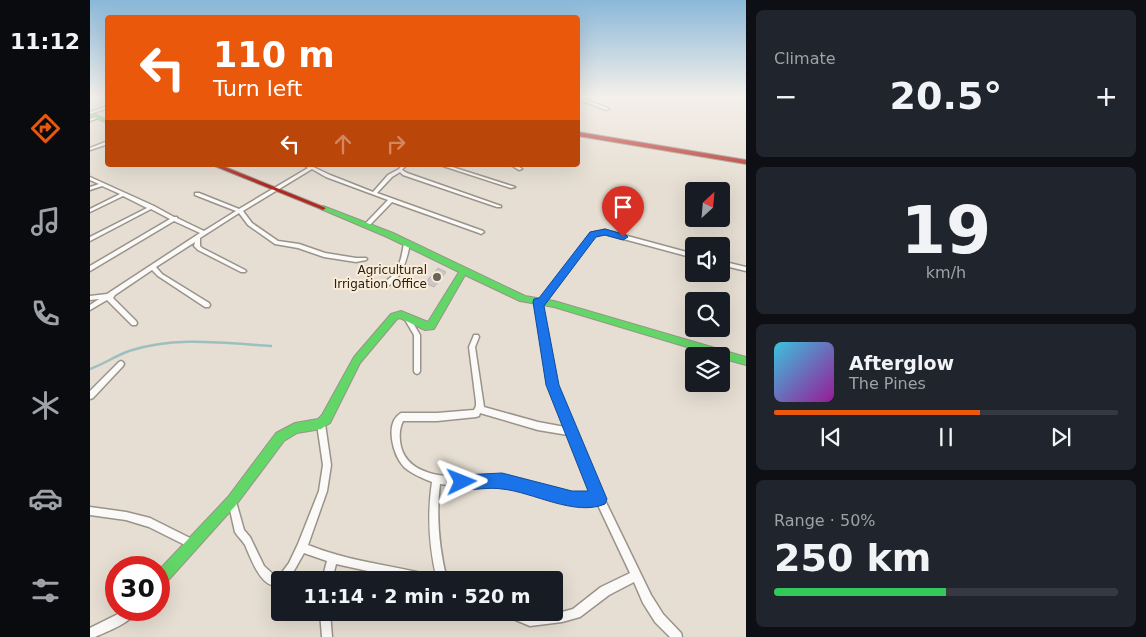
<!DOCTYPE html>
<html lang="en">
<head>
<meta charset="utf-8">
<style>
  :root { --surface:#171b24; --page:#20242c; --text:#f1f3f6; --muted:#9ea1a6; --line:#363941; --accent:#ea580c }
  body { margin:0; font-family:"DejaVu Sans",sans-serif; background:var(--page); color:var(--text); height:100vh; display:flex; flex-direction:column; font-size:19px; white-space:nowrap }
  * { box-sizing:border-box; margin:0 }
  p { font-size:16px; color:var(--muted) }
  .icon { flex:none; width:28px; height:28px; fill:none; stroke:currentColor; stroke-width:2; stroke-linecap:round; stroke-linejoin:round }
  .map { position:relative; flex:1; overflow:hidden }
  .sheet { display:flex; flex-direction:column; gap:10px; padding:10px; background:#0d0f14; width:400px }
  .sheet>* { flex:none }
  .banner { position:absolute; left:15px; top:15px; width:475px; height:152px; border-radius:5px; box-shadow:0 5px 20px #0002; background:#ea580c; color:#fff; overflow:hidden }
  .needle { width:32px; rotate:26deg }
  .tools { position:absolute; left:595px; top:182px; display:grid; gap:10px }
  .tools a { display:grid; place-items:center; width:45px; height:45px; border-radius:5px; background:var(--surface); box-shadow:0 5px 20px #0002; font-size:25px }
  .speed { position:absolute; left:15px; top:556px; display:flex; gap:10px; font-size:25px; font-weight:700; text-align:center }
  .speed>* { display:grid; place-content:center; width:65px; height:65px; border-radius:50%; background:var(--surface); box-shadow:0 5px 20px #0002; line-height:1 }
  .speed .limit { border:8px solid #d22; background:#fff; color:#111 }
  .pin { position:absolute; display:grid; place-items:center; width:42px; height:42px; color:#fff; margin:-51px -21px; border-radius:50% 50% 50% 0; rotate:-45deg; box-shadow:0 0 5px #0007 }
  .pin .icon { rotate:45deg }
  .me { position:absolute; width:55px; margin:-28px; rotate:88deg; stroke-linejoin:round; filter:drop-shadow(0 0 4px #0008) }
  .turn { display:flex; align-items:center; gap:18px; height:105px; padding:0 25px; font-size:22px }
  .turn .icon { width:65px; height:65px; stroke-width:2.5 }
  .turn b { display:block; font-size:35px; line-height:42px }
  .lanes { display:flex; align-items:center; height:48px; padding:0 25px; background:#0003; justify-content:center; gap:25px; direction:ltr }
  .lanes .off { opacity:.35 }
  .big { font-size:38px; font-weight:700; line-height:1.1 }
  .sheet .tile { flex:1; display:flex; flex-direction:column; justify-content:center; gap:8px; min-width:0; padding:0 18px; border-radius:8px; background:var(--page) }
  .sheet .dial { align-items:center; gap:0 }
  .dial b { font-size:65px; line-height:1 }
  .song { display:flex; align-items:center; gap:15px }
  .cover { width:60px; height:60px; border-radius:8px; background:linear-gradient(135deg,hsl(190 70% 55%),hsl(300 70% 35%)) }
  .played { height:5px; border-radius:2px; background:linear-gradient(90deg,var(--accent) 60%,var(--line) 60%) }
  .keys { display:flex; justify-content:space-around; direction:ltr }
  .heat { display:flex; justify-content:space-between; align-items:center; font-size:28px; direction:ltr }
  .charge { height:8px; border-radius:4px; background:linear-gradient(90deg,#34c759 50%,var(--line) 0) }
  .trip { position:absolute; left:181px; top:571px; width:292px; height:50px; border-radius:5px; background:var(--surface); box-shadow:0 5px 20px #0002; font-weight:700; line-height:50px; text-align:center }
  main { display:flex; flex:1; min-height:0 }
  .menu { display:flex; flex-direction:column; width:90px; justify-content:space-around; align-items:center; background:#090b0e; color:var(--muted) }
  .menu .icon { width:35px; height:35px }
  .menu .active { color:var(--accent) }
  .menu b { font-size:22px; color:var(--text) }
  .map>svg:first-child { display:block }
</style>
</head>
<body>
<main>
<nav class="menu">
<b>11:12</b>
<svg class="icon active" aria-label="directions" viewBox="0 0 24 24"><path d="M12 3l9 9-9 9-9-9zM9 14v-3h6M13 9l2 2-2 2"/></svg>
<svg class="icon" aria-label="music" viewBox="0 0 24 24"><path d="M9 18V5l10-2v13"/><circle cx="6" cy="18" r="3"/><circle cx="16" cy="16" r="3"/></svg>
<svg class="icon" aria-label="phone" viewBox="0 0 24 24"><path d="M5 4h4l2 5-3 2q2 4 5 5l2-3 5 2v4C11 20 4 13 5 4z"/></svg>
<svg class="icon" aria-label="climate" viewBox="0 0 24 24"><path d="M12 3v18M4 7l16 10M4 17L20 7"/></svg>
<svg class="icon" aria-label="car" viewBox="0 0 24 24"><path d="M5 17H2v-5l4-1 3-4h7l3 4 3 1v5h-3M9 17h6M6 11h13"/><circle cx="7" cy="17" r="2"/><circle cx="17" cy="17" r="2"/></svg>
<svg class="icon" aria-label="filters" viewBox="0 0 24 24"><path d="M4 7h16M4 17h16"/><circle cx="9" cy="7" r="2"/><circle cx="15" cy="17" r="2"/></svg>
</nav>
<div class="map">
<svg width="656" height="637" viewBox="0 0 656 637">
  <rect width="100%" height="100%" fill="#e6ded2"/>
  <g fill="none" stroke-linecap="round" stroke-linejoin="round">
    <path stroke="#9dbfbf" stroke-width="2" d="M104,342H112"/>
    <path stroke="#9dbfbf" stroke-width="2.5" d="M0,369C14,364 25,356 39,351C84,336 134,343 181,346"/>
  </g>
  <path fill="#cdc6c5" stroke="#bbb4b2" d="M348,268L356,272L344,287L335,283Z"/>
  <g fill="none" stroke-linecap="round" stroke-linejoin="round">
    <g stroke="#99938a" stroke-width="3">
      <path id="street" d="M488,97L518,108L519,109L516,110L488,99Z
        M18,106V108L0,114V112Z
        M7,116H8V118L0,121V119Z
        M18,141V144L0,150V148Z
        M214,165H219L240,175L283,192L298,175L309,169L312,165H316L312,170L317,173L411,206V207H407L313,175L310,172L302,177L287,193L393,231L394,232L391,234L389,233L302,202L279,226H275V224L298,200L236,177L222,169L153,211L162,223L188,241L209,244L235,253L266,258H276L277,259L276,260L266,262L234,257L208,248L185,244L158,225L149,213L110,238V246L112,248L155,270L156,271L155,272H151L108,250L104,246L105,242L66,267L72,274L119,303L120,305L119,307H115L68,276L62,270L25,295L23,298L46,321L47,323L46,325H42L17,300L0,310V305L9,299L0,300V296L17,294L110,233L84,221L0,271V266L80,219L61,209L0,241V237L57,208L33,196L0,212V209L30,194L12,186L0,190V187L9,184L0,180V177L64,206L84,217H87V218L114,231L146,211L105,195V193H109L149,209L218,168Z
        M350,165H356L425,187L421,188Z
        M421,165H426L432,169L429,170Z
        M515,230L604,254V258L515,234L505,235L454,304H451L467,385L495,459L561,595L573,614L591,633L592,637H580L565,622L553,603L544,582L519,595L490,617L472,622L440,626L416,616L415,612H433L440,616L472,612L483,609L511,587L540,573L507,503L471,501L430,489L412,485L366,486L350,484C346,517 349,548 357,580H347C339,546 337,516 342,482C332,478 322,474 314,467C303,455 294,423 311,413H347L384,410L386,406V402L379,347L384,335H388L389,337L385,347L394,407L448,422L475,427L459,385L445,302L446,300H450L501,233ZM390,413L448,430L478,435L489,464L503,495C492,495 480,495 469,492C453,488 438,481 421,478C390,474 322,488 311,447C309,438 309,429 313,421H347L386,417L389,416Z
        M317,241L320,243C317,260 310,288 288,288L287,286C291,283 297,281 301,277C310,268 312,255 314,243Z
        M631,261L656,267V271L631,265Z
        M315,316H319L330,335V371L329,373L327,374L325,373L324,371V335L314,318Z
        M31,361L33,362L34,364L33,366L3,398L0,399V391L29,362Z
        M231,420L234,421L235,424L241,465L237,491L218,545C257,561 299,565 340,575L343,577L345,580H319L246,564L242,580H232L237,561L214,553L205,569L198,580H190V585C190,585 182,585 182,585C169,582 160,556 155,545C152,540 148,537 145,532L138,501L139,498L142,497L145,498L154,530L160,537L174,566L184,575H190L199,563L208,544L229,491L233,465L227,424L228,421Z
        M0,507L36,512L60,518L104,540L106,543L104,546L101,548L59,527L36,520L0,515Z
        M35,610H47C41,623 18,631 5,637H0V628L32,612Z
        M230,612H240L242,637H232Z"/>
    </g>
    <g stroke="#99938a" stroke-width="2">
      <path id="fast" d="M0,113L18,120V123L0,116Z
        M233,206L303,233L435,296L464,301L656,357V365L631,358V356H627L464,307L430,301L375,275L344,329L335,330L310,318L307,319L270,363L240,423L231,429L207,433L194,441L146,505L74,585L69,587V570L138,497L186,433L205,423L228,419L232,415L264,357L301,314L311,311L338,322L369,272L297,237L231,209L230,208Z"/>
    </g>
    <g stroke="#99938a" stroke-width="2">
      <path id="jam" d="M488,132L656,160V164L488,136Z
        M122,165H130L236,208L233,210L231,209Z"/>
    </g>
    <use href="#street" fill="#fbfaf8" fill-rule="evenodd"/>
    <use href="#fast" fill="#63d668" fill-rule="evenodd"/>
    <use href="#jam" fill="#b3261e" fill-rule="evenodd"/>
  </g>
  <linearGradient id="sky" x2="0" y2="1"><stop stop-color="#8ab8d8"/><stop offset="0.52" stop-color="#f4f0eb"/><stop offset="1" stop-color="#f4f0eb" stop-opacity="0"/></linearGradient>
  <rect width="656" height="185" fill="url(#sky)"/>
  <path fill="#1a73e8" stroke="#114b97" d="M515,229L536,235L538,237L533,240L515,235L506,237L454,306L469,385L517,499L515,504C485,517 443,492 412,489C399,487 385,490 372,490L367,488L365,482L367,477L372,475L412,473L482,491H498L456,385L443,302L444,299L449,298L500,232Z"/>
  <circle fill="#69635a" stroke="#fbecd7" stroke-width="2" cx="347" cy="277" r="5"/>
  <g text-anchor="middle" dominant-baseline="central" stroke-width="4" stroke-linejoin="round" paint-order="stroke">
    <g font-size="12" fill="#262119" stroke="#fbecd7" text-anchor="end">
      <text x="337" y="270">Agricultural<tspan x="337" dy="14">Irrigation Office</tspan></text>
    </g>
  </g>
</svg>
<div class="tools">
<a><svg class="needle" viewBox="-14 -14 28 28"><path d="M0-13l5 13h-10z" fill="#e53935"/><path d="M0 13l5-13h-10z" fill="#9ea1a6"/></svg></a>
<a><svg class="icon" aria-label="sound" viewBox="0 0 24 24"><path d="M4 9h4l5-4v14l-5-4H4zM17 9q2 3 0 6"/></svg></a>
<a><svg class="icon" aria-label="search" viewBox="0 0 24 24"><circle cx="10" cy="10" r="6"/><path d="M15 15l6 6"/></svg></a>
<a><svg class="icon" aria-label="layers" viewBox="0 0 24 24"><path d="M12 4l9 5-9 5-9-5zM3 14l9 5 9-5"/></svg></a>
</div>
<div class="speed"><div class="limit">30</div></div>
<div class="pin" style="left:533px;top:237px;background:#d93025"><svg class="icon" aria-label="arrive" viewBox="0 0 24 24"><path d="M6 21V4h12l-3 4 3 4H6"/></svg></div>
<svg class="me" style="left:372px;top:482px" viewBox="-20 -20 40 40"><path d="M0-17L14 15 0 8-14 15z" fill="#1a73e8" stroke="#fff" stroke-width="4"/></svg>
<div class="trip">11:14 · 2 min · 520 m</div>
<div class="banner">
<div class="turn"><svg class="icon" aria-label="left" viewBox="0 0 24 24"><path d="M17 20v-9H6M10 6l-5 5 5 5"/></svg><div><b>110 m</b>Turn left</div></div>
<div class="lanes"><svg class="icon" aria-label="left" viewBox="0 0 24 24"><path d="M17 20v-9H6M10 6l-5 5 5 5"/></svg><svg class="icon off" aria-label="ahead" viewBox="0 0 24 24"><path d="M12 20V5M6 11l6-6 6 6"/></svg><svg class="icon off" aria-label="right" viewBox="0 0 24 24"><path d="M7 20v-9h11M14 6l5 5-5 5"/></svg></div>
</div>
</div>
<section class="sheet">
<div class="tile"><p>Climate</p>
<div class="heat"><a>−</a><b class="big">20.5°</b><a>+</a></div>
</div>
<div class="tile dial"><b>19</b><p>km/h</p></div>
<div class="tile">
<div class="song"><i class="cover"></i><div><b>Afterglow</b><p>The Pines</p></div></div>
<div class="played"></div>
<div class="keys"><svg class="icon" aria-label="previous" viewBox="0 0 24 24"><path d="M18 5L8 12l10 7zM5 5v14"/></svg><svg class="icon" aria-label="pause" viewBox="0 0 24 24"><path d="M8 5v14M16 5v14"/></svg><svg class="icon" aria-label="next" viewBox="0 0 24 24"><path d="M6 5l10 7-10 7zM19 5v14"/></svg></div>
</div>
<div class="tile"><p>Range · 50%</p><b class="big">250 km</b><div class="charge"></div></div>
</section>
</main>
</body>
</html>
